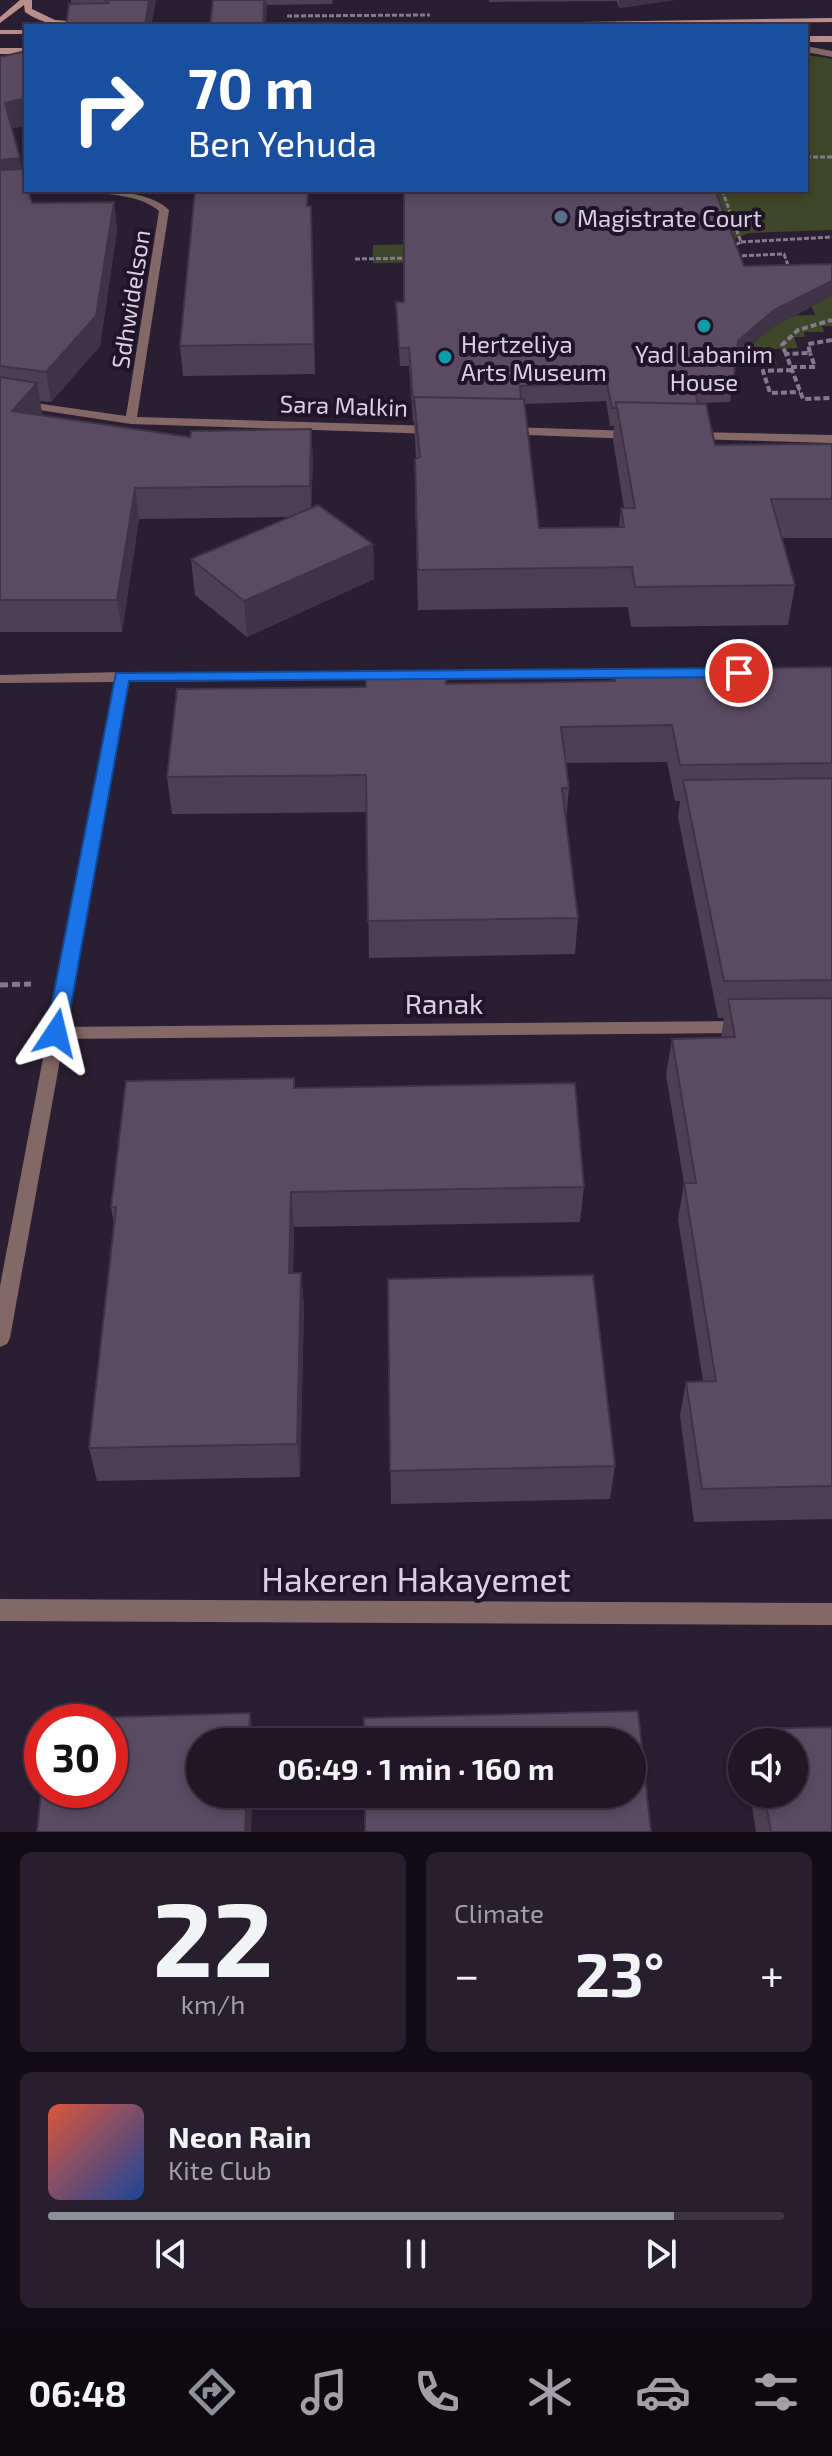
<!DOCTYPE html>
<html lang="en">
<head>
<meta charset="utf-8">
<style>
  :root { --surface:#201626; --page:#281f2e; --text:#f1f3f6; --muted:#a29fa7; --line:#3d3543; --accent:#8c9099 }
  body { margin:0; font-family:"Exo 2",sans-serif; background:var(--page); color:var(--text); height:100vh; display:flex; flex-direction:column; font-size:30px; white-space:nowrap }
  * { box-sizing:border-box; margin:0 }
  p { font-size:26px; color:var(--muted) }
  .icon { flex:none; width:44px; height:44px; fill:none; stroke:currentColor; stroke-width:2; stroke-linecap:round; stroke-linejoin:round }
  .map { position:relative; height:1832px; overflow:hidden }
  .side { display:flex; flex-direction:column; gap:20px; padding:20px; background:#120c15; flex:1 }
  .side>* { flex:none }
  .guide { position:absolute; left:24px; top:24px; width:784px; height:168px; border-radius:0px; box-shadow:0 4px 12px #0003,0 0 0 2px var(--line); background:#1a4fa0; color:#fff; overflow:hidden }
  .buttons { position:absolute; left:728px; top:1728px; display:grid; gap:16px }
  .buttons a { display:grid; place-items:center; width:80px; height:80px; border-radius:50%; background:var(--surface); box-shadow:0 4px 12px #0003,0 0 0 2px var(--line); font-size:40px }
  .speed { position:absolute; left:24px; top:1704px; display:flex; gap:16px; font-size:40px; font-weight:700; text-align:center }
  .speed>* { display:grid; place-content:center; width:104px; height:104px; border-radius:50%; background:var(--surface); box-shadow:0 4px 12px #0003,0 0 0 2px var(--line); line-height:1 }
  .speed .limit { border:12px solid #d22; background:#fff; color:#111 }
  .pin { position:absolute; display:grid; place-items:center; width:68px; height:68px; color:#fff; margin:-34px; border:4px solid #fff; border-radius:50%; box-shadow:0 2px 8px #0007 }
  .me { position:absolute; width:88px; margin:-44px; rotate:10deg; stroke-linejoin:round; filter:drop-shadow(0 0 6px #0008) }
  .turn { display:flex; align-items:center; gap:28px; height:168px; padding:0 32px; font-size:36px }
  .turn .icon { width:104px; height:104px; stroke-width:2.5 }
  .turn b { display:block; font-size:56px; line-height:68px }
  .big { font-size:60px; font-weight:700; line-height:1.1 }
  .side .widget { flex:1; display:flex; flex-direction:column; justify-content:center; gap:12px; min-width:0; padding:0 28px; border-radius:12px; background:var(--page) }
  .side .dial { align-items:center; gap:0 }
  .dial b { font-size:104px; line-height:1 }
  .song { display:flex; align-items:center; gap:24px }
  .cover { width:96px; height:96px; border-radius:12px; background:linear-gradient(135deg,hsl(10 70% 55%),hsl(220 70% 35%)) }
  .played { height:8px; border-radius:4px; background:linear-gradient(90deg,var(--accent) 85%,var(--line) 85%) }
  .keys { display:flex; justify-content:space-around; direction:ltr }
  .heat { display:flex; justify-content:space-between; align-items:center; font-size:44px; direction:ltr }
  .side .tiles { flex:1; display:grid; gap:20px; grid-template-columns:1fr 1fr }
  .widget:last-child { grid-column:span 2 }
  .trip { position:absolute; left:186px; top:1728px; width:460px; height:80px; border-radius:40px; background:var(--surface); box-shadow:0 4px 12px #0003,0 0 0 2px var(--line); font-weight:700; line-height:80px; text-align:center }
  .tab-bar { display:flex; height:128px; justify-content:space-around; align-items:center; background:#0d090f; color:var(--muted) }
  .tab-bar .icon { width:56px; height:56px }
  .tab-bar .current { color:var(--accent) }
  .tab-bar b { font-size:36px; color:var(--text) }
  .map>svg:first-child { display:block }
</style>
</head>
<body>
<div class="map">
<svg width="832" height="1832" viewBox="0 0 832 1832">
  <rect width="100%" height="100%" fill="#2a1e32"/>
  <path fill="#3e4727" d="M806,55L832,59V230L749,233L729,241L528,261L373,263V245L725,240L612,190H806Z
    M832,281V326H822L824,332H804L805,337H794L798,348L772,349L777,364L735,365L728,346L752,344L760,316L815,315L802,282Z"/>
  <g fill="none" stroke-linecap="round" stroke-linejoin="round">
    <path stroke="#847a8b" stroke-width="3" stroke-dasharray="5 2" stroke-linecap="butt" d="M287,16L430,15
      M806,157H832
      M722,190L741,242L731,247
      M741,242L832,237
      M735,256L784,254L790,271
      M355,259L410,258"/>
    <path stroke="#847a8b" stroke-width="4" stroke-dasharray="6 3" stroke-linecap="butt" d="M832,340L808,344L810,353L786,354L803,399L832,398
      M786,354L782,345L798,330L832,320
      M791,367H815L810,353
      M792,370L763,371L770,393L800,392"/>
    <path stroke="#847a8b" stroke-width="5" stroke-dasharray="8 4" stroke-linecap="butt" d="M0,985L31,984"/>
    <path fill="#836867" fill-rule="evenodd" d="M806,46L832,51V57L806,52Z
      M742,1021L748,1023L750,1027L748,1031L742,1033L56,1039L50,1038L47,1033L50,1028L56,1027Z"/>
    <path fill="#836867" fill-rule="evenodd" d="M0,189C37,188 143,182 169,210L137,417L435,426L441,430L435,434L131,424L0,404V398L126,416L159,211C128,184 40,194 0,195Z
      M506,427L634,431L640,435L634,439L502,434V428Z
      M694,432L832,435V443L690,439V433Z
      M634,670L639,671L641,674L639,677L128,682L10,1338L7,1344L0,1347V1286L114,682L0,683V675L122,672L127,674Z
      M0,1599L832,1603V1625L0,1621Z"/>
    <path fill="#b98f8e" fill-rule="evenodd" d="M20,0H32V9L55,20L104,24L108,26C79,26 50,30 25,12L24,5L0,23V17Z
      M832,18V22L453,26L457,24Z
      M0,30H26V34H0Z
      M806,36H832V42H806Z
      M0,48H26V54H0Z"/>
  </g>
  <path fill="#4d4054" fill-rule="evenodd" d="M71,0H156L151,26L71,4Z
    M213,0H332L333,4L267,5Z
    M489,0H675L619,8L617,1L489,2Z
    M0,57L12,129L21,169L32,203L114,202L117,230L100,346L51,402L40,401L42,413L40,415L190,437L311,429L313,460L311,508L373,544L374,579L247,637L195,595L191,559L289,517L139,519L122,632H0Z
    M309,206H311L312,234L315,374L183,376L180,346Z
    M744,266L772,328L736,358L730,402L698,403L715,445L832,444V538H782L795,585L788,625L631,627L628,607L418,610L415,498V459H416L414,421H413L409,366H400L396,302ZM606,401L610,426H614L613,440L624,508H621L619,527L539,528L525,404Z
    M832,667V1519L694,1522L680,1416L686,1382L703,1381L678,1219L684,1183L666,1075L672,1039L721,1038L724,1018H718L678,817L680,801H675L667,762L566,763L569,788L566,821L578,918L575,954L369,958L367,812L172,814L167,777L366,687L613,681L614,670Z
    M294,1078L295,1088L584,1187L580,1222L294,1227L293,1273H301L304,1308L300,1477L97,1481L89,1448L114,1225L111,1207Z
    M388,1279L615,1466L610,1499L391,1504Z
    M832,1727V1832H756L750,1794H794V1742H750L754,1729Z"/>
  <path fill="#3f3445" d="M149,0H156L151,26H145Z
    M264,0H266L267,5L266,26H263Z
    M619,0H675L619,8Z
    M26,98V126L9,129L5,103Z
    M20,158L24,185L0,189V160Z
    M114,202L117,230L100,346L51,402L46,372Z
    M832,281V296L772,328L735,359L738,341L774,310Z
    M37,383L42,413L17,442L12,411Z
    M311,429L313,460L311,517L310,486Z
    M135,488L139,519L122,632L117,600Z
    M373,544L374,579L247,637L244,601Z
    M291,1192L294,1227L292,1308L289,1273Z
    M301,1273L304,1308L300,1477L297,1444Z
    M250,1713L254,1742H249Z
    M247,1794H253L251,1832H245Z"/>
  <path fill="#5a4b62" stroke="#3f3445" stroke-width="2" d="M105,0H149L145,26H66L69,4L108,3Z
    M213,0H264L263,26H210Z
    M26,51V98L5,103L20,158L0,160V57Z
    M23,169L26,182V190H28L32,203L114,202L96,316L46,372L0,366V170Z
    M195,190H308L307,206H311L314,344L180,346Z
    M404,190H715L744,266L832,264V281L774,310L738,341L733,384L694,385L698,404L616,402L615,408H612L607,383L520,386L521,399L414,397V403H413L409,348H399L396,302H404Z
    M0,377L37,383L12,411L190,437L191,431L311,429L310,486L135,488L117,600H0Z
    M414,397L524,399L539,528L624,527L621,508H635L616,402L706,404L715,445L832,444V499H771L795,585L635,587L632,567L418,570L415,459L420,457Z
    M318,505L373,544L244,601L191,559Z
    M832,667V763L680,765L672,725L561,727L569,788H562L578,918L368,921L366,775L167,777L177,689L366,687V676L446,674V684L615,681L614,670Z
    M832,778V980L724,981L683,780Z
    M832,998V1486L702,1489L686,1382L716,1381L684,1183H696L672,1039L735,1037L728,999Z
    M294,1078V1088L575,1083L584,1187L291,1192L289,1273H301L297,1444L89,1448L116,1207H111L126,1081Z
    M593,1275L615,1466L390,1471L388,1279Z
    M638,1711L651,1832H365V1794H632V1742H364V1718Z
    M250,1713L249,1742H200V1794H247L245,1832H37L42,1783V1790H110V1722H49V1719Z
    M832,1727V1832H771L764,1794H794V1742H756L754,1729Z"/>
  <path fill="#1a73e8" stroke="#114b97" stroke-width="2" d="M739,668L747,673L745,677L129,681L66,1033L56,1040L46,1033L116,673Z"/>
  <circle fill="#5c6f8a" stroke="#211428" stroke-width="3" cx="561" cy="217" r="8"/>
  <g fill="#0f9aa8" stroke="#211428" stroke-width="3">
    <circle cx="704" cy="326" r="8"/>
    <circle cx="445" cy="357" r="8"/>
  </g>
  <g text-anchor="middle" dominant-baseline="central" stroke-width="8" stroke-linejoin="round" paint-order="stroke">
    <g font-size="24" fill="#d9d1df" stroke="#211428" text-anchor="start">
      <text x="577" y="217">Magistrate Court</text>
      <text x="461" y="343">Hertzeliya<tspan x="461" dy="28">Arts Museum</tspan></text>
      <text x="704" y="353" text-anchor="middle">Yad Labanim<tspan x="704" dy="28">House</tspan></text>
    </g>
    <g font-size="24" fill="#d9d1df" stroke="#211428">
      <text transform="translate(130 299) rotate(-81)">Sdhwidelson</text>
      <text transform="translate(344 405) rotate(2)">Sara Malkin</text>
    </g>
    <g font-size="28" fill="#d9d1df" stroke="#211428">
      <text x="444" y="1003">Ranak</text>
    </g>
    <g font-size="34" fill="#d9d1df" stroke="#211428">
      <text x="416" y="1578">Hakeren Hakayemet</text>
    </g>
  </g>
</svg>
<div class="buttons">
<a><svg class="icon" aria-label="sound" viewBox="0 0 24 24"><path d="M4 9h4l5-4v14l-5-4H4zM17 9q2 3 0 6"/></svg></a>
</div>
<div class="speed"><div class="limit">30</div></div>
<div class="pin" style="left:739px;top:673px;background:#d93025"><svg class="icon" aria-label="arrive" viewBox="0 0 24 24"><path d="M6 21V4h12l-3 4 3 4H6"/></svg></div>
<svg class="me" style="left:56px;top:1033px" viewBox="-20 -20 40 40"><path d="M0-17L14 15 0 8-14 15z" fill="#1a73e8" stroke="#fff" stroke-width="4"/></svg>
<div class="trip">06:49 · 1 min · 160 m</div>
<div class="guide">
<div class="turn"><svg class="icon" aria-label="right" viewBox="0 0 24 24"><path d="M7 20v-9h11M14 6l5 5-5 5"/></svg><div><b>70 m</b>Ben Yehuda</div></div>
</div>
</div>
<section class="side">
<div class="tiles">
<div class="widget dial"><b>22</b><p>km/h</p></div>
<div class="widget"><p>Climate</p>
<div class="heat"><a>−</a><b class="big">23°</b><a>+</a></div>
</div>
<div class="widget">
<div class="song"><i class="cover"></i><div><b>Neon Rain</b><p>Kite Club</p></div></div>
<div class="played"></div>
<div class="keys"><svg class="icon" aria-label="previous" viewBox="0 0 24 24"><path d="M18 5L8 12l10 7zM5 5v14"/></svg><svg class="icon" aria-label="pause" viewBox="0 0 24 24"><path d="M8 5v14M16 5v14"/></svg><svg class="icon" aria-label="next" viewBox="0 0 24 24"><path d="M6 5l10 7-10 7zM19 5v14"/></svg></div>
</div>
</div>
</section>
<nav class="tab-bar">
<b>06:48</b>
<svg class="icon current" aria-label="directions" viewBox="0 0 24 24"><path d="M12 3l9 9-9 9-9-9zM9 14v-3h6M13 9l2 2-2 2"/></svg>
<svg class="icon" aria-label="music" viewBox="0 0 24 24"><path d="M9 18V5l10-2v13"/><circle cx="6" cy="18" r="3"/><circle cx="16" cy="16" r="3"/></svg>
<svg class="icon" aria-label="phone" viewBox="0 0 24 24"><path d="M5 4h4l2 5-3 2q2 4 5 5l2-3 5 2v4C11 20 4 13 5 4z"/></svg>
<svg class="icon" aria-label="climate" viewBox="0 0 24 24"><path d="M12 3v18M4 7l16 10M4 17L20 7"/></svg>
<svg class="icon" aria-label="car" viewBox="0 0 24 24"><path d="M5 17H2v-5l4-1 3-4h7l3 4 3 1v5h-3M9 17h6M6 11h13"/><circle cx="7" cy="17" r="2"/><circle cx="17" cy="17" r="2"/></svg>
<svg class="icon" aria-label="filters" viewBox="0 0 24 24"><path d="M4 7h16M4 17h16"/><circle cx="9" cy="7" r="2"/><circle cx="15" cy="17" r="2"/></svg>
</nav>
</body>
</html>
